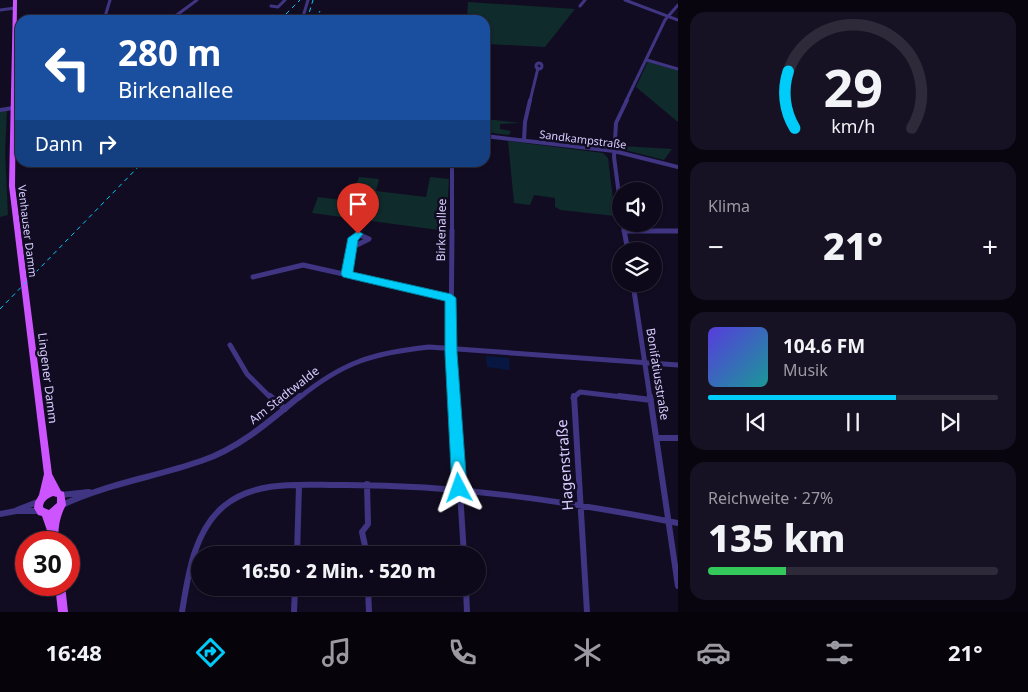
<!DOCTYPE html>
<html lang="de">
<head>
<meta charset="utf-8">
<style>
  :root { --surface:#0e091a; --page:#171223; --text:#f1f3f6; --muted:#9b9aa2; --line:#2e2a39; --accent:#00ccf9 }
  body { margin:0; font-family:"Noto Sans",sans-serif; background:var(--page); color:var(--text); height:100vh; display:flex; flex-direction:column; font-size:19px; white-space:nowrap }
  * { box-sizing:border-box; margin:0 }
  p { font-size:16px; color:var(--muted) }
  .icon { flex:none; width:28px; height:28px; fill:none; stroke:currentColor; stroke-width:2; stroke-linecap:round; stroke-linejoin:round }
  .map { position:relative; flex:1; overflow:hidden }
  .drawer { display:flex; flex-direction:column; gap:12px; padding:12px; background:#08050e; width:350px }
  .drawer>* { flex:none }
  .hud { position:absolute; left:15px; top:15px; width:475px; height:152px; border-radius:15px; box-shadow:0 1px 4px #0004,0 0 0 1px var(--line); background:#1a4fa0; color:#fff; overflow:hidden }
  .tools { position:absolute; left:612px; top:182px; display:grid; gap:10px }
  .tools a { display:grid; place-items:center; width:50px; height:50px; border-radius:50%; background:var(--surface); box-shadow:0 1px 4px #0004,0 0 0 1px var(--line); font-size:25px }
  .speed { position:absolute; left:15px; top:531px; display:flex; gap:10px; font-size:25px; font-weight:700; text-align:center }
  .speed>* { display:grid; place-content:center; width:65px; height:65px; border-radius:50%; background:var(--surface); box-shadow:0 1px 4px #0004,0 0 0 1px var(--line); line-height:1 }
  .speed .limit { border:8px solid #d22; background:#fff; color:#111 }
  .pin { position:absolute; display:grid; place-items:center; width:42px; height:42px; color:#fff; margin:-51px -21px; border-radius:50% 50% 50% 0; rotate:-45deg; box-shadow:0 0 5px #0007 }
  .pin .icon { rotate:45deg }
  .me { position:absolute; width:55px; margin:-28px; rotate:356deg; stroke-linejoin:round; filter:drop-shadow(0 0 4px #0008) }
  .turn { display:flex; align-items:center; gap:18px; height:105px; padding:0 20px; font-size:22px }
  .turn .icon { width:65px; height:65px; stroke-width:2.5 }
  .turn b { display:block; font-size:35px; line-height:42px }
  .then { display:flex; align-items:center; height:48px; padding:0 20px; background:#0003; gap:10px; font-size:19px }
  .big { font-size:38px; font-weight:800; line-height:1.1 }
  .drawer .widget { flex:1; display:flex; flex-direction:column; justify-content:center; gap:8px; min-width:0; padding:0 18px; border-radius:15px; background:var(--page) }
  .drawer .dial { align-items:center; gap:0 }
  .dial svg { height:130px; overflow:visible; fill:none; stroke:var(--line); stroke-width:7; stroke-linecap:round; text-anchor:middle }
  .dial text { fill:var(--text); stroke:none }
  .song { display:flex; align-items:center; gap:15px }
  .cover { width:60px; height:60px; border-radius:8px; background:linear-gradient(135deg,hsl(250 70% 55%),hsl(180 70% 35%)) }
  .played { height:5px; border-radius:2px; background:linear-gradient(90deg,var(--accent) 65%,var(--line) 65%) }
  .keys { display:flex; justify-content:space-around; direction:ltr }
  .heat { display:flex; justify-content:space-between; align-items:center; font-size:28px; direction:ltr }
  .charge { height:8px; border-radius:4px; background:linear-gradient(90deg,#34c759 27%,var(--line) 0) }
  .trip { position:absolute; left:191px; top:546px; width:295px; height:50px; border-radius:25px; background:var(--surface); box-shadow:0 1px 4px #0004,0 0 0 1px var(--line); font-weight:800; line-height:50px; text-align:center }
  .tabs { display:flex; height:80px; justify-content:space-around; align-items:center; background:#06040a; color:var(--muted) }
  .tabs .icon { width:35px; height:35px }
  .tabs .active { color:var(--accent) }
  .tabs b { font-size:22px; color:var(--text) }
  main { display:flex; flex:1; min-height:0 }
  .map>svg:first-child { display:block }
</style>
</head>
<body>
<main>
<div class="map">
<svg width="678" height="612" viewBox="0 0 678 612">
  <rect width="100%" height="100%" fill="#120c22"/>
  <path fill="#0f2b2c" d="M468,2L575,9L545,47L487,44L485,20H467Z
    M648,61L678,70V122L636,87Z
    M7,110L5,152L8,215L0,217V111Z
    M485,119L521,123L500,124V129L511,131L509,135L485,132Z
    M508,141L603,153L608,158L615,216L561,210L555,207V198L534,195L530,205L514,203Z
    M622,146L672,149L664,160L625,150Z
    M359,177L379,179L376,191L426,197L430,177L449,179L446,231L312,213L318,197L350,201Z"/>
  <path fill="#071741" d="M486,356L509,358L510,370L487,367Z"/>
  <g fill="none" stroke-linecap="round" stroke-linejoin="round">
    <path stroke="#3f3583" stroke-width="3" d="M625,0L678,20
      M271,6L278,7L285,0
      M580,6L585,0
      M0,10L15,8
      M104,20L110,0
      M170,20L197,0
      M302,20L308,0
      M647,60L678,69
      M536 66a3 3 0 1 1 6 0a3 3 0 1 1-6 0Z
      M530,101L538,68
      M626,101L665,20L678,5"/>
    <path stroke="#3f3583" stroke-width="4" d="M14,105L20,104
      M0,110L13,108
      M485,136L614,151L678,167
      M524,140L525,122L530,100
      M621,210L614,157L616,123L627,100
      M623,224L624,231
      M452,231V162"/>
    <path stroke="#3f3583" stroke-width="5" d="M452,230L451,342L454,398
      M624,230L628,251
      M624,231H678
      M358,234L369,239L351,248L353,238Z
      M347,275L351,248
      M253,277L303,265L451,298
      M633,284L650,398
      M230,345L247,374L271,398
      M299,398C343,362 373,353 429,347L678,365
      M573,398L580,392L631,398"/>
    <path stroke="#3f3583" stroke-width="6" d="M270,396L285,409
      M454,396L464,555
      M574,396L587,612
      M619,396L651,400
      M650,396L678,586
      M657,438H678
      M367,484L368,524L362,532L367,555
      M61,495L89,492
      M62,505C106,484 155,477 201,461C238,449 270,421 300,396
      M17,510L40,501
      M0,514L16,511H39
      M367,548L463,549
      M297,555L299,486
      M368,588L369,612
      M466,588L467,612
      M182,612C188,575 194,531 224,506C255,480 301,485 337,485C452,484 565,501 678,523
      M294,612L295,588"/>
    <path fill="#cd55ff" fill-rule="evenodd" d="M13,0H17L15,186L52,474L61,491L64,492L66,505C60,515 57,531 59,542H51L42,516L38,515L34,508L35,502L39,495L44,474L9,186ZM53,496L57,497V503L49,510L44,508L43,507C43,501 48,498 53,496Z
      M55,585H65L68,612H58Z"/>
    <path stroke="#00ccf9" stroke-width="1" stroke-dasharray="4.5 4" stroke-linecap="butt" d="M280,20L300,0
      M307,20L313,0
      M315,20L320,11
      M0,309L143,162"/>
  </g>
  <path fill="#00ccf9" stroke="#0085a2" d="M358,231L363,234L358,240L353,272L451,294L456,298L457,353L467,488L465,493L459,495L454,493L452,488L445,353V301L343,277L341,274L348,238Z"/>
  <g text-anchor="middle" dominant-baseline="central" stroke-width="5" stroke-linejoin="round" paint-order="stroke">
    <g font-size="11" fill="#d7ceff" stroke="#120c22">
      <text transform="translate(583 139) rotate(7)">Sandkampstraße</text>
      <text transform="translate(28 231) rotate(83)">Venhauser Damm</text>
    </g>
    <g font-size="12" fill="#d7ceff" stroke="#120c22">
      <text transform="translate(441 230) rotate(-89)">Birkenallee</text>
      <text transform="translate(658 374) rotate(81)">Bonifatiusstraße</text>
      <text transform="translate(48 378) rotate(83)">Lingener Damm</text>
      <text transform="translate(284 395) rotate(-38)">Am Stadtwalde</text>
    </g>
    <g font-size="15" fill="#d7ceff" stroke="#120c22">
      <text transform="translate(564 465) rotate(-94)">Hagenstraße</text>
    </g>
  </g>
</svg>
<div class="tools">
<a><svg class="icon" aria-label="sound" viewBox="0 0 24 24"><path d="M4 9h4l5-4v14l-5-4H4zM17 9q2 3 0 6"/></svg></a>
<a><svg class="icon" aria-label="layers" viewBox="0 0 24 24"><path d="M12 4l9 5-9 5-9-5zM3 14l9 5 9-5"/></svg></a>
</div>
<div class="speed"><div class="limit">30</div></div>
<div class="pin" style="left:358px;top:234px;background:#d93025"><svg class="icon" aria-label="arrive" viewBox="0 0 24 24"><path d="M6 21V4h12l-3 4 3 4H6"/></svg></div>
<svg class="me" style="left:459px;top:488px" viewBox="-20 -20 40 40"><path d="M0-17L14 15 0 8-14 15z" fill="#00ccf9" stroke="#fff" stroke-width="4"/></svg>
<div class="trip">16:50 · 2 Min. · 520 m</div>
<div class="hud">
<div class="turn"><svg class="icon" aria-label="left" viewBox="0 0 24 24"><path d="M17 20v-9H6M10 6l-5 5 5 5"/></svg><div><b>280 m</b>Birkenallee</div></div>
<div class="then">Dann<svg class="icon" aria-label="right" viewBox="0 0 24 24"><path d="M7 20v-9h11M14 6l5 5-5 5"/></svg></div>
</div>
</div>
<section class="drawer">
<div class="widget dial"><svg viewBox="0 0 100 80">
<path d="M14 69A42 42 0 1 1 86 69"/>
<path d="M14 69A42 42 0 0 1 10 34" stroke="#00ccf9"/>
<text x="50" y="56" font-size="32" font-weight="700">29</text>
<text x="50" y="72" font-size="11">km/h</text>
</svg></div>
<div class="widget"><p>Klima</p>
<div class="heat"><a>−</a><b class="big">21°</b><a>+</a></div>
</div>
<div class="widget">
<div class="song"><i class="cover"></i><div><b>104.6 FM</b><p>Musik</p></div></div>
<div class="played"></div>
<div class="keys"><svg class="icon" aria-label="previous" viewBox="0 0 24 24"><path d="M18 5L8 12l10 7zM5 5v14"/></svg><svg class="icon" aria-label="pause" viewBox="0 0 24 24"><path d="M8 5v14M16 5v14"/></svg><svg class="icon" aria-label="next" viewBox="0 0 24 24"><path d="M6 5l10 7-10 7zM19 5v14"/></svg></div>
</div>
<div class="widget"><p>Reichweite · 27%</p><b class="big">135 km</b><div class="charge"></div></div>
</section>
</main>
<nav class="tabs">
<b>16:48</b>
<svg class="icon active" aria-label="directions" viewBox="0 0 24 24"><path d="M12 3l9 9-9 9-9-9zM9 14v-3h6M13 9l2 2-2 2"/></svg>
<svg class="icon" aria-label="music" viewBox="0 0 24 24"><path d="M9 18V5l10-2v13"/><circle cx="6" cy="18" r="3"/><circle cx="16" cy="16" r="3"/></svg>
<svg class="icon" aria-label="phone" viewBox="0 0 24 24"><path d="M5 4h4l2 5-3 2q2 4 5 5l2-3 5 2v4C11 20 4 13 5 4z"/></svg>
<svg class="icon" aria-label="climate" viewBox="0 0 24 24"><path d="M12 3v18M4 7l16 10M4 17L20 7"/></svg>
<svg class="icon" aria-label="car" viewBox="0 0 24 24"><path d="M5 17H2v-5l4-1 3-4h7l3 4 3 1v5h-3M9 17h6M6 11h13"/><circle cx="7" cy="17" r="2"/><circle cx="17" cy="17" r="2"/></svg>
<svg class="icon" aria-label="filters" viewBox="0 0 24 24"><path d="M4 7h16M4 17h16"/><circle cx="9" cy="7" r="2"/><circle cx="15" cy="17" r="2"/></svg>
<b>21°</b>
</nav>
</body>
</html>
